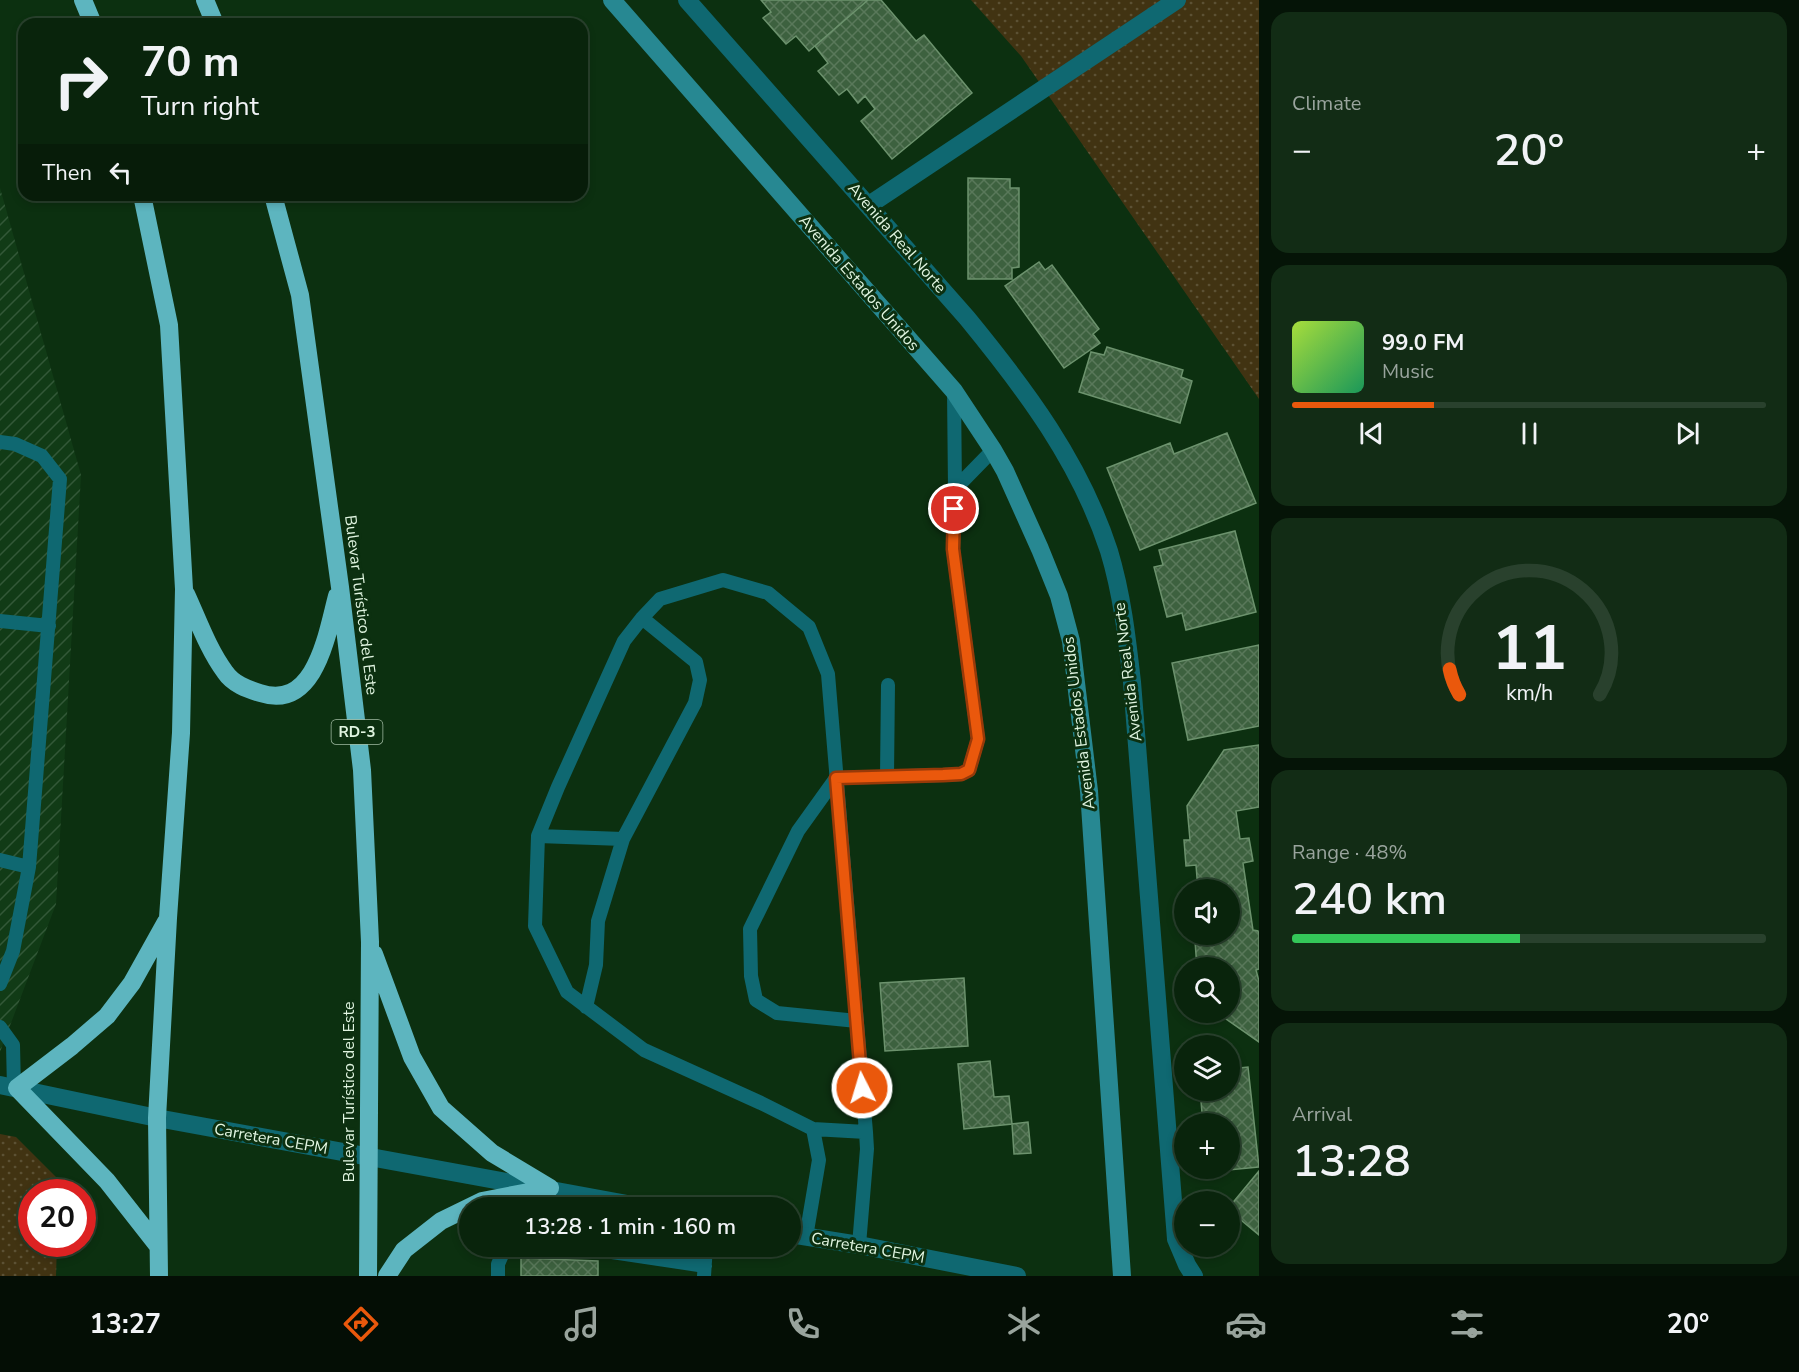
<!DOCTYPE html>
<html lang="en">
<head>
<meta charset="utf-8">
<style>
  :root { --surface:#09240c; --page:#122c15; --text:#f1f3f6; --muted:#99a49d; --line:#29412d; --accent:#ea580c }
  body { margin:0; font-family:"Nunito Sans",sans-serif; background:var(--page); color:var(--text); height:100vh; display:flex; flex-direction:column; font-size:22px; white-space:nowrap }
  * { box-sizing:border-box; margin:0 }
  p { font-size:20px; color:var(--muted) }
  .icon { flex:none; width:33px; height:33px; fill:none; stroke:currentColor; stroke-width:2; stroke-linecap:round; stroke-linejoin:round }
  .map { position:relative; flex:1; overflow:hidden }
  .panel { display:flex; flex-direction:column; gap:12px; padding:12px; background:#051407; width:540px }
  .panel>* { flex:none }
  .hud { position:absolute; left:18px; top:18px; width:570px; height:183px; border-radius:18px; box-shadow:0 3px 9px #0003,0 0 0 2px var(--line); background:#09240c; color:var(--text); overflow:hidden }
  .fabs { position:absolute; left:1174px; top:879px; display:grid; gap:12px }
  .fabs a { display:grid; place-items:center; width:66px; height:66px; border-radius:50%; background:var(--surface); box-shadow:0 3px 9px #0003,0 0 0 2px var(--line); font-size:30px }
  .speed { position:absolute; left:18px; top:1179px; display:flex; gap:12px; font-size:30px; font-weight:700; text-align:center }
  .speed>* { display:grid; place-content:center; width:78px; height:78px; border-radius:50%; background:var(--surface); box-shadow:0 3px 9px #0003,0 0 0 2px var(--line); line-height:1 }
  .speed .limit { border:9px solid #d22; background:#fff; color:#111 }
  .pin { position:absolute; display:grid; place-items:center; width:51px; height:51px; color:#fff; margin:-26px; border:3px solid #fff; border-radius:50%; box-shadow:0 2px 6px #0007 }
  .me { position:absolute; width:66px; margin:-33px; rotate:355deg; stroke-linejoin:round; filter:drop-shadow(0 0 4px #0008) }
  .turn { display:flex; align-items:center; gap:21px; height:126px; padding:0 24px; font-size:27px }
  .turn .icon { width:78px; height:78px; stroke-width:2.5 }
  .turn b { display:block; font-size:42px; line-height:51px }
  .then { display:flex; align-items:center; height:57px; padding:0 24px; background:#0003; gap:12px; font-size:22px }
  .big { font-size:45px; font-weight:600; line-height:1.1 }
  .panel .tile { flex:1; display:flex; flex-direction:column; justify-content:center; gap:9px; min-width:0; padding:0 21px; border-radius:18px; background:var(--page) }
  .panel .dial { align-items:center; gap:0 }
  .dial svg { height:156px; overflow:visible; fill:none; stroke:var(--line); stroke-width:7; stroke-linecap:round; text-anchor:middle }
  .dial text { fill:var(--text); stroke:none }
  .song { display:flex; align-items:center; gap:18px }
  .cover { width:72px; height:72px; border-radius:9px; background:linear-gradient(135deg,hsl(80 70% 55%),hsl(150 70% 35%)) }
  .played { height:6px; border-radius:3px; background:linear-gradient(90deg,var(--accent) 30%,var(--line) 30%) }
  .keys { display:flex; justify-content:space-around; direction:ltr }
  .heat { display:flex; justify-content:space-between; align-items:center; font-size:33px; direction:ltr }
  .charge { height:9px; border-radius:4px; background:linear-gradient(90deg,#34c759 48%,var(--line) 0) }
  .trip { position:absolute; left:459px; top:1197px; width:342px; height:60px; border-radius:30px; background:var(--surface); box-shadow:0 3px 9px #0003,0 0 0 2px var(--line); font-weight:600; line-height:60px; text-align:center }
  .menu { display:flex; height:96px; justify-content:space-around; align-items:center; background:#040e05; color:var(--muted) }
  .menu .icon { width:42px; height:42px }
  .menu .active { color:var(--accent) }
  .menu b { font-size:27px; color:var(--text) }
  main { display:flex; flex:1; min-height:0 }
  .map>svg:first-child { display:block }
</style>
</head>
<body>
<main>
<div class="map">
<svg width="1259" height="1276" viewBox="0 0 1259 1276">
  <defs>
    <pattern id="industrial-furrows" width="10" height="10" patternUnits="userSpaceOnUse" patternTransform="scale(1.5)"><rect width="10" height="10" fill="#113b16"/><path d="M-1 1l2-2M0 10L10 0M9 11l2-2" fill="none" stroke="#335838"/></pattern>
    <pattern id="grass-dots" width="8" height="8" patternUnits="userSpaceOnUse" patternTransform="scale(1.5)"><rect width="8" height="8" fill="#413312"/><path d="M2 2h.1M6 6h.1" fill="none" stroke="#5c5134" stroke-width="1.8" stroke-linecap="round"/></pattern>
    <pattern id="building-cross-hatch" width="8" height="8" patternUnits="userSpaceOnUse" patternTransform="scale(1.5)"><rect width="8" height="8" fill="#3d613f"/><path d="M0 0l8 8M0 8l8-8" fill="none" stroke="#59785a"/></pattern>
  </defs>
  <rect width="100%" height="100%" fill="#0c3010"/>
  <path fill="url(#industrial-furrows)" d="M0,188L81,475L56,904L0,1052Z"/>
  <path fill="url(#grass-dots)" d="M971,0H1259V399L1021,56Z
    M0,1134L16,1137L59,1180L58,1192H32V1244H57L56,1276H0Z"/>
  <path fill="url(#building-cross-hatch)" stroke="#6c926d" stroke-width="1.5" d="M761,0H868L809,51L796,36L786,44L763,18L771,12Z
    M868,0H881L916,41L924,35L972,93L892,159L861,121L875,109L865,96L858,103L847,89L839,95L818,71L828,63L815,46Z
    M968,178L1010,179V188H1019V267L1012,268V279H968Z
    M1039,262L1045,270L1052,265L1099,329L1093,334L1100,343L1064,368L1005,286Z
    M1107,347L1183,370L1181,377L1192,381L1180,423L1079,392L1091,352L1104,355Z
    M1227,433L1256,503L1140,550L1107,468L1170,443L1174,454Z
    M1235,531L1256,612L1186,630L1182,613L1167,617L1154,567L1163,565L1159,550Z
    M1259,645V726L1188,740L1172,663Z
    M1259,745V807L1236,811L1240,839L1249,838L1253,861L1243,863L1253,930L1258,931L1259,934V969L1256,970L1259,981V1042L1216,1012H1230V968H1197L1195,941L1202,940V934H1230V890H1198L1196,865L1186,866L1184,840H1190L1187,806L1224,750Z
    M964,978L968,1046L885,1051L880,983Z
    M990,1061L994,1097L1009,1096L1012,1124L964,1129L958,1064Z
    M1248,1067L1259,1167L1208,1172V1168H1230V1124H1203L1200,1090H1230V1069Z
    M1028,1122L1031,1153L1014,1154L1012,1124Z
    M1259,1171V1235L1230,1211V1206Z
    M521,1258L598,1261V1276H521Z"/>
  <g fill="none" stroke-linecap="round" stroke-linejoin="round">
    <path stroke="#0f6871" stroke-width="14" d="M0,442L15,444L42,456L60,479L29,867L13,951L0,984
      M955,489L993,450
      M0,621L49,626
      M887,776L888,685
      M538,836L623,839
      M0,860L29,867
      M586,1007L596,965L598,921L623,839L695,703L700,680L696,662L642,618
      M857,1021L777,1013L756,1000L751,976L750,929L798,831L836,778L943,775L961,774L969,770L978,739L953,549L955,489L954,391
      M0,1027L13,1045L14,1088
      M806,1237L819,1160L813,1129
      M859,1245L867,1149L866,1132L828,674L809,627L768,593L723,580L660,599L642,618L624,641L558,787L538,836L535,926L567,992L644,1050L761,1103L813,1129L866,1132
      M572,1246L705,1266
      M498,1276V1264L506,1246
      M704,1276L706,1246"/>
    <path stroke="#0f6871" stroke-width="18" d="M687,0L967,318C1026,390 1080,462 1109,551C1122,594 1127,638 1132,682L1176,1239L1187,1265L1194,1276
      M869,205L1177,0
      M0,1085L157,1118L649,1208
      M790,1234L859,1245L1017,1276"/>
    <path stroke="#278892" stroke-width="18" d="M612,0L954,391L993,450L1005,471L1040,549L1059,596L1071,641L1089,791L1122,1276"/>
    <path stroke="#5db5bf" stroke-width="18" d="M83,0L93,24
      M205,0L215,24
      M142,195L169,325L184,589L181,733L168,918L157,1118L159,1276
      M273,195L300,295L340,587L362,770L370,942L368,1276
      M186,594C198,620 208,649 225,672C233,684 247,689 260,693C316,711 327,633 337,596
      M374,954L412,1057L441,1108L492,1153L550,1188
      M158,1246L107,1181L17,1088L72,1046L107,1016L132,983L166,922
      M387,1276L404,1250L441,1221L482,1201L550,1188"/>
  </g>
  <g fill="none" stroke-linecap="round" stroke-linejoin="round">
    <g stroke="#983908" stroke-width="15">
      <path id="route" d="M862,1088L836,778L943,775L961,774L969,770L978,739L953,549L954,509"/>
    </g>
    <use href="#route" stroke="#ea580c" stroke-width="10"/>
  </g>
  <g text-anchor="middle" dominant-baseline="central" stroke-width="6" stroke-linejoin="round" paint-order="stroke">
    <rect fill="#0c3010" stroke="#a1baa2" stroke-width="1.5" x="331.5" y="720" width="51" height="24" rx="4.5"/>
    <g font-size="15" font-weight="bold" fill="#e1f5e1">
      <text x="357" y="732">RD-3</text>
    </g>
    <g font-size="16" fill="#e1f5e1" stroke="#0c3010">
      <text transform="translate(897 238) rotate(49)">Avenida Real Norte</text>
      <text transform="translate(859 283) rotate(49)">Avenida Estados Unidos</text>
      <text transform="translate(361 605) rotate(83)">Bulevar Turístico del Este</text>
      <text transform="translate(1128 672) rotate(-97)">Avenida Real Norte</text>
      <text transform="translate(1079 723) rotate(-97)">Avenida Estados Unidos</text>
      <text transform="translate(349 1092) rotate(-90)">Bulevar Turístico del Este</text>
      <text transform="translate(271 1139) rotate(10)">Carretera CEPM</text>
      <text transform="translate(868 1248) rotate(10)">Carretera CEPM</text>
    </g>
  </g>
</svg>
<div class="fabs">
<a><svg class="icon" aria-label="sound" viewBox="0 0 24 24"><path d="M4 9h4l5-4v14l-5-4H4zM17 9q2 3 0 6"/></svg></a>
<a><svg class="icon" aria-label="search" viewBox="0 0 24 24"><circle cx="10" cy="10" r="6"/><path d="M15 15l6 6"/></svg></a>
<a><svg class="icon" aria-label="layers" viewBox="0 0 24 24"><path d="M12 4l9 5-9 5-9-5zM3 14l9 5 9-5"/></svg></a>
<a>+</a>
<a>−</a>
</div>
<div class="speed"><div class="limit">20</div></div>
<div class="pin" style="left:954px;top:509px;background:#d93025"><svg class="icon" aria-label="arrive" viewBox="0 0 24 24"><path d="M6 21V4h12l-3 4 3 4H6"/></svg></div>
<svg class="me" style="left:862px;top:1088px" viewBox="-20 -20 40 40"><circle r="17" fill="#ea580c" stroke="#fff" stroke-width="3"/><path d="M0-11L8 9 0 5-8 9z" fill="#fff"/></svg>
<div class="trip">13:28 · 1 min · 160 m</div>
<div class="hud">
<div class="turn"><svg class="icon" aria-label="right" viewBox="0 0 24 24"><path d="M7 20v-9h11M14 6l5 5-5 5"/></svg><div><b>70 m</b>Turn right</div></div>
<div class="then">Then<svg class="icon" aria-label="left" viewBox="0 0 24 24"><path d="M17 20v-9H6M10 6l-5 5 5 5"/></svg></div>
</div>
</div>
<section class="panel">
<div class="tile"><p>Climate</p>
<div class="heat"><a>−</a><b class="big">20°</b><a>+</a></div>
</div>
<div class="tile">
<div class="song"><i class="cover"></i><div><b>99.0 FM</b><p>Music</p></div></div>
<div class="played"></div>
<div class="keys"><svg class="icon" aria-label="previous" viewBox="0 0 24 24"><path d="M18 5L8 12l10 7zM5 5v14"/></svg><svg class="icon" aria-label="pause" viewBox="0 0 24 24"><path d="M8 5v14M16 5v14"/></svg><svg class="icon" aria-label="next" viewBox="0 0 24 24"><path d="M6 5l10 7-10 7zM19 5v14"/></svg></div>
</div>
<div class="tile dial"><svg viewBox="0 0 100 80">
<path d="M14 69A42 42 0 1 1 86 69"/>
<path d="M14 69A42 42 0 0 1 9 56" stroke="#ea580c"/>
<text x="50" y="56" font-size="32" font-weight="700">11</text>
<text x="50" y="72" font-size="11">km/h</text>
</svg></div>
<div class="tile"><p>Range · 48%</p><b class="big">240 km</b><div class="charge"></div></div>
<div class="tile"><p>Arrival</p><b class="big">13:28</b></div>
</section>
</main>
<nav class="menu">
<b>13:27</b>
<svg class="icon active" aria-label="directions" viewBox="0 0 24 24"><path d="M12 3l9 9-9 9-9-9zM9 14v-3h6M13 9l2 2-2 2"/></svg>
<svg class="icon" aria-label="music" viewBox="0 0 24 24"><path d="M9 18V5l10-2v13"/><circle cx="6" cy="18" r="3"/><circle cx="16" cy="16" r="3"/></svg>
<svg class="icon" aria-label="phone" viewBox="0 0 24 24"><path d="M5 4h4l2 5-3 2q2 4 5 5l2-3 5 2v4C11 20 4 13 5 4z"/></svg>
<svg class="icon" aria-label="climate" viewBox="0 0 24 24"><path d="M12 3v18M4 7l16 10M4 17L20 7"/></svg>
<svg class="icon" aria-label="car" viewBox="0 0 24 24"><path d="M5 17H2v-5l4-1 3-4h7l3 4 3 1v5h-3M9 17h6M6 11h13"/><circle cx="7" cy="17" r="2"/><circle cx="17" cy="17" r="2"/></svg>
<svg class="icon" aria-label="filters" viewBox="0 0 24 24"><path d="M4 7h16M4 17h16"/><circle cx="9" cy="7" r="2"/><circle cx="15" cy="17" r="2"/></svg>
<b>20°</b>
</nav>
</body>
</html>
